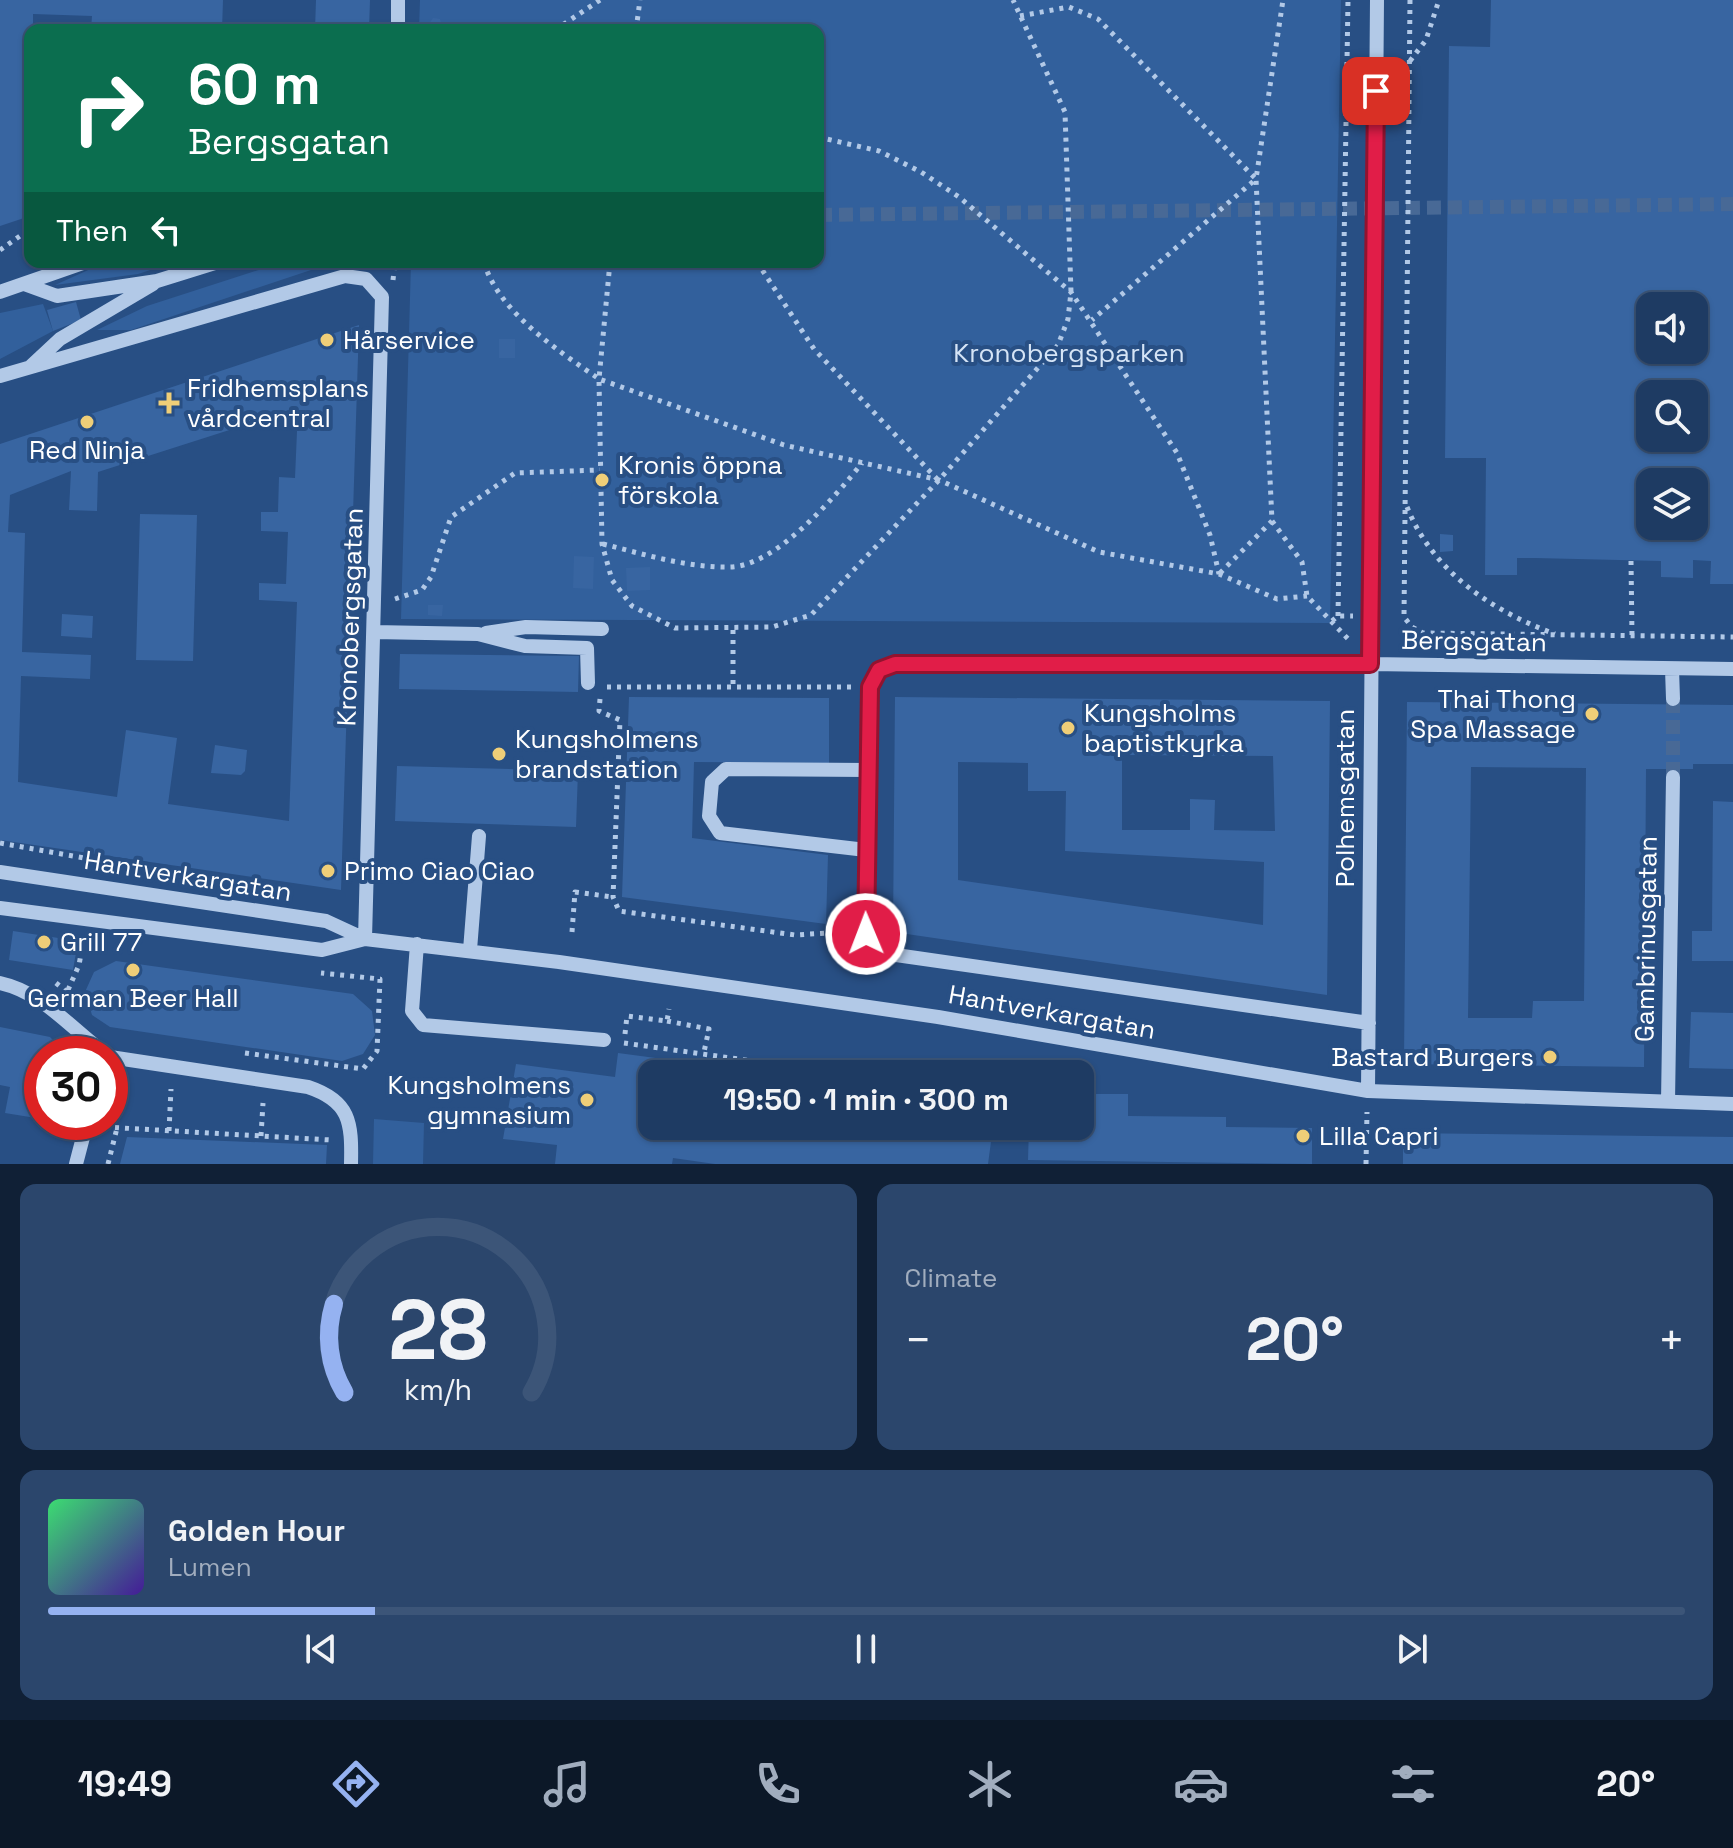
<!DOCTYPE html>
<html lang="en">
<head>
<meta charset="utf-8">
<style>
  :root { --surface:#1e3b63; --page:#2b466c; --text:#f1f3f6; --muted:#a1adbe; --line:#3c5578; --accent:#95b2f1 }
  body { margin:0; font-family:"Space Grotesk",sans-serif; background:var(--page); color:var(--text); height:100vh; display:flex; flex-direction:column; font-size:30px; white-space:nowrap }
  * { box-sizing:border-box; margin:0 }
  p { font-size:26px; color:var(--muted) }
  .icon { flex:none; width:44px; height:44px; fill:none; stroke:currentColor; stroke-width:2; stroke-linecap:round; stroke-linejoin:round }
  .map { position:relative; height:1164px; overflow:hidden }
  .panel { display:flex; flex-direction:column; gap:20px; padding:20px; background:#102036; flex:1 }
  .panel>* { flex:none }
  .top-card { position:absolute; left:24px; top:24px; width:800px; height:244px; border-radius:16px; box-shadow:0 2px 6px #0004,0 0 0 2px var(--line); background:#0b6e4f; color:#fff; overflow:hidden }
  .fabs { position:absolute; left:1636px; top:292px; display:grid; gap:16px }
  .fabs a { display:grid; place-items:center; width:72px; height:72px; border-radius:16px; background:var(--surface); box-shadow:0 2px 6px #0004,0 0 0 2px var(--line); font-size:40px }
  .speed { position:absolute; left:24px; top:1036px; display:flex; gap:16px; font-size:40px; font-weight:700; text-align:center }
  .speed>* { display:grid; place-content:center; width:104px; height:104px; border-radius:50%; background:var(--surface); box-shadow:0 2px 6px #0004,0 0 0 2px var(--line); line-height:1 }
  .speed .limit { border:12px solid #d22; background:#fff; color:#111 }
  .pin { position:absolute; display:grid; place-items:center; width:68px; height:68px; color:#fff; margin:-34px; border-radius:16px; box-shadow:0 4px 12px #0006 }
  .me { position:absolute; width:88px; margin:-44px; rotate:359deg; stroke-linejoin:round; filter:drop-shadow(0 0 6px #0008) }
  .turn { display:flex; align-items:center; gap:28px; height:168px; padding:0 32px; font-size:36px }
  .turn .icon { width:104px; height:104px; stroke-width:2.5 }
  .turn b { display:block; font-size:56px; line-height:68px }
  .then { display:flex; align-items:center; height:76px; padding:0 32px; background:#0003; gap:16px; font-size:30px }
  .big { font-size:60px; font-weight:800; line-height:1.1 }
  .panel .card { flex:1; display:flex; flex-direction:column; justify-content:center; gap:12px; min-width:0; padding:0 28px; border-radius:16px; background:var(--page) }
  .panel .dial { align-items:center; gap:0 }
  .dial svg { height:208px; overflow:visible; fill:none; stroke:var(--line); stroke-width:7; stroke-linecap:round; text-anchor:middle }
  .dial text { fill:var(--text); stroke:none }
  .song { display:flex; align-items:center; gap:24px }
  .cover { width:96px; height:96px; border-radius:12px; background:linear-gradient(135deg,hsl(140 70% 55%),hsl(260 70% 35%)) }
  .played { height:8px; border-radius:4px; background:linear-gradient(90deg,var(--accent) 20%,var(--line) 20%) }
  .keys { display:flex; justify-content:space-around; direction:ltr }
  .heat { display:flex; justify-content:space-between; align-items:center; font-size:44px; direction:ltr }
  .panel .tiles { flex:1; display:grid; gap:20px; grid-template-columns:1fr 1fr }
  .card:last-child { grid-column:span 2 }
  .trip { position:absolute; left:638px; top:1060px; width:456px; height:80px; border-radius:16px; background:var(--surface); box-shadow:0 2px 6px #0004,0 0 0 2px var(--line); font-weight:800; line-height:80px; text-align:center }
  .dock { display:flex; height:128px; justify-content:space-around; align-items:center; background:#0c1828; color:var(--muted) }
  .dock .icon { width:56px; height:56px }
  .dock .active { color:var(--accent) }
  .dock b { font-size:36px; color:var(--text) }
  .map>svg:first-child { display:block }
</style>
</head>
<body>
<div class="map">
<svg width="1733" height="1164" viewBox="0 0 1733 1164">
  <rect width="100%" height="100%" fill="#284f84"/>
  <path fill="#32609c" d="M420,0H1341L1330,623L401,619L411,262H818V30H419Z
    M106,262H175L138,274L55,285Z
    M283,262H335L131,330H97L147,306Z
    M43,304L53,331L0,359V313Z
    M374,1119L424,1123L423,1164H373Z"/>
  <path fill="#3865a1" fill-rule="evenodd" d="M0,0H223L222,30H174V23L143,22V30H91L92,16L33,14V30H30V216L0,226Z
    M316,0H370L369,30H315Z
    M1491,0H1733V584H1710L1711,561L1693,560V578L1661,577V561L1535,558H1517V575H1485L1486,458H1445L1449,46L1490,47ZM1650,306H1694V350H1650ZM1650,394H1694V438H1650ZM1650,482H1694V526H1650Z
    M433,18L440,19L443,30H425Z
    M76,302L81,320L53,331L47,310Z
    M359,325L341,890L0,840V444ZM298,408L295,478L279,477L278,512H261V531L288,532L286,584L259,583V600L297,602L289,821L168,804L177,738L126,730L117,797L18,782L21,676L90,679L91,655L22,652L25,533L8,532L10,495L71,471L69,510L97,511L98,472Z
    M499,339H515V358H499Z
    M140,514L197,515L193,661L136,660Z
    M1440,534L1453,535V551L1440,552Z
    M574,556L594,557L593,589L573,588Z
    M650,567V590L627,591L626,568Z
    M428,605H443L442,616L428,615Z
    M62,614L93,616L92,638L61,636Z
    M400,654L579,656L578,692L399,689Z
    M629,697L829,698V763L694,762L692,838L828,855L826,924L622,897Z
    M895,697L1330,701L1327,995L893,932ZM1122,755L1273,756L1275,831L1214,830L1215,800L1190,799V830H1122ZM958,762L1028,763V791H1066L1065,851L1264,862L1263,925L958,880Z
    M1407,702L1733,705V764H1693V769H1646L1644,1067L1404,1064ZM1471,767L1586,768L1584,1001H1533L1532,1018H1468Z
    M215,745L247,750L245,771L241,775L211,773Z
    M397,766L578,771L576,827L395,821Z
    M1713,801L1733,802V961H1692V931H1712Z
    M13,931L78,941L73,970L9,960Z
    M116,961L353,994L372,1011L375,1035L363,1054L342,1061L110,1027L92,1015L85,992L94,972Z
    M1691,1012L1733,1013V1069L1689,1068Z
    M0,1027L50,1037L66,1054H42V1119L5,1113L10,1087L0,1085Z
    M618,1053L686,1062L685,1074H652V1126H984L993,1127L988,1164H715L673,1158L672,1164H555L557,1145L503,1139L516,1064L615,1077Z
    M1080,1094H1128V1116L1226,1117V1127L1312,1128V1164L1028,1160L1029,1126H1080Z
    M1403,1133L1733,1137V1164H1403Z
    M127,1137L327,1145L326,1164H120Z"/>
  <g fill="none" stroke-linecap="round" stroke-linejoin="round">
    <path stroke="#486996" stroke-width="14" stroke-dasharray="14 7" stroke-linecap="butt" d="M818,215L1733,204
      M1673,699V777"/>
    <path stroke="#b2c9e7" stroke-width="5" stroke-dasharray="4 6" stroke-linecap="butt" d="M1410,0L1404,617L1412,627L1423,633L1733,637
      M1020,16L1069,7L1098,19L1256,179L1092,320
      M555,30L600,0
      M636,30L640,0
      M1410,61L1426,40L1439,0
      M818,137L879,151L921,172L959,197L1071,292L1177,453L1210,535L1219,574
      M0,250L30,229
      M484,262C498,312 559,351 599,379L602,544L612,580L632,606L675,628L772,627L811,615L939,480L1058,345L1068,319L1071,292L1065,112L1013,0
      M610,262L599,379L784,445L939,480L1099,552L1219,574L1277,599L1307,596
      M757,262L814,349L938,480
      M393,280L395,262
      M1407,507C1433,572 1492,611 1555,634
      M1272,521L1302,562L1307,596L1350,641
      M603,544C643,554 688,568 730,567C776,566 835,497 862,463
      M1631,561L1632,636
      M1220,573L1272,521L1256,179L1283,0
      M395,599L422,590L431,577L451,517L515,473L600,470
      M1338,616L1348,0
      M1332,621L1338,616H1353
      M733,630V687
      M607,687H853
      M600,699L599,711L620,720L613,897L619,911L795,935L845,932
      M0,843L180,875
      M572,932L575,892L613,897
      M56,983L73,997
      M68,990L79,965L84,937
      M667,1021L709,1029L704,1052
      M625,1034L627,1016L667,1021L669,1009
      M624,1043L845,1074
      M245,1053L363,1069L377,1051L380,979L321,973
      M1027,1074V1066
      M105,1127L331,1140
      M169,1131L171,1089
      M261,1136L263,1103
      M108,1164L117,1128
      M1366,1164L1367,1112"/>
    <path stroke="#b2c9e7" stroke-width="14" d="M398,30V0
      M24,284L57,296L157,281L218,262
      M0,292L86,262
      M31,366L60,339L153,284
      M0,376L345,276L366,279L382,297L365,939
      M374,632L478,634L525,646L587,648L588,683
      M486,633L526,627L602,629
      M1672,669L1673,699
      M866,850L720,833L709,816L712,782L726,769L868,770
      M0,872L326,921L365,939L559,962L938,1017L1368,1091L1733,1104
      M0,908L322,950L365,939
      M417,944L412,1011L423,1025L604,1040
      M470,950L479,836
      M0,983C43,992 72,1030 106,1054
      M1369,1023L882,953L866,934L865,919L870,687L879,670L895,664H1370L1733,669
      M110,1057L308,1087C350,1101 352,1122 351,1164
      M1368,1091L1377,0
      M1668,1102L1673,777
      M76,1164L87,1122"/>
  </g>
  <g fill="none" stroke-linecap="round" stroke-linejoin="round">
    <g stroke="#92132f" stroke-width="20">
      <path id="route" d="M866,934L870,687L879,670L895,664H1370L1376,91"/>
    </g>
    <use href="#route" stroke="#e11d48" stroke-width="14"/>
  </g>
  <g fill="#efce78" stroke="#284f84" stroke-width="3">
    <circle cx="327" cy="340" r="8"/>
    <path d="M165 391h8v8h8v8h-8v8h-8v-8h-8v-8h8z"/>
    <circle cx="87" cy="422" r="8"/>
    <circle cx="602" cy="480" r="8"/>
    <circle cx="1592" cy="714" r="8"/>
    <circle cx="1068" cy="728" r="8"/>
    <circle cx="499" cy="754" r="8"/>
    <circle cx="328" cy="871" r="8"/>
    <circle cx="44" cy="942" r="8"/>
    <circle cx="133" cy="970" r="8"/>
    <circle cx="1550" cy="1057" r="8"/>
    <circle cx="587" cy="1100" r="8"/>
    <circle cx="1303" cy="1136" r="8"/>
  </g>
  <g text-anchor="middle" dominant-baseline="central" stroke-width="8" stroke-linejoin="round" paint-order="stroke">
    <g font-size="26" fill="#fff" stroke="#284f84" text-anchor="start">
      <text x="343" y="340">Hårservice</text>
      <text x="187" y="388">Fridhemsplans<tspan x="187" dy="30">vårdcentral</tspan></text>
      <text x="87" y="450" text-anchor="middle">Red Ninja</text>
      <text x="618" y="465">Kronis öppna<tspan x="618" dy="30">förskola</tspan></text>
      <text x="1576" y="699" text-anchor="end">Thai Thong<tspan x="1576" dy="30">Spa Massage</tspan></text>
      <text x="1084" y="713">Kungsholms<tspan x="1084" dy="30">baptistkyrka</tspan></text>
      <text x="515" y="739">Kungsholmens<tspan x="515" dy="30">brandstation</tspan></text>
      <text x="344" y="871">Primo Ciao Ciao</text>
      <text x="60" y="942">Grill 77</text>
      <text x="133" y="998" text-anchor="middle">German Beer Hall</text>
      <text x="1534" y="1057" text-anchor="end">Bastard Burgers</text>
      <text x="571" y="1085" text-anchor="end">Kungsholmens<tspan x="571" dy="30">gymnasium</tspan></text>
      <text x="1319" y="1136">Lilla Capri</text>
    </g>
    <g font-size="26" fill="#d5e4f6" stroke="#284f84">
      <text x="1069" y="353">Kronobergsparken</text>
    </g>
    <g font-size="26" fill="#fff" stroke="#284f84">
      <text transform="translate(350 617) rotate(-88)">Kronobergsgatan</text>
      <text transform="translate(1474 641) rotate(1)">Bergsgatan</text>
      <text transform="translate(1345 798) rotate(-90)">Polhemsgatan</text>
      <text transform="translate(188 876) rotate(9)">Hantverkargatan</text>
      <text transform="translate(1646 939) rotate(-89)">Gambrinusgatan</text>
      <text transform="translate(1052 1012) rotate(10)">Hantverkargatan</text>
    </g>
  </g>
</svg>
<div class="fabs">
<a><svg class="icon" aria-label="sound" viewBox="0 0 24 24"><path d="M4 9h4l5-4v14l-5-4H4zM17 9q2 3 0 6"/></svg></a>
<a><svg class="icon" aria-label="search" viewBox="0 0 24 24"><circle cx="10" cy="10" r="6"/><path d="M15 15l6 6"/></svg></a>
<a><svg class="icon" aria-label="layers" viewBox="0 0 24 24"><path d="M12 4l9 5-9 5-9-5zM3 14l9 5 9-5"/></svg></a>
</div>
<div class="speed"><div class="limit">30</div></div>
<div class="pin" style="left:1376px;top:91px;background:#d93025"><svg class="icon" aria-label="arrive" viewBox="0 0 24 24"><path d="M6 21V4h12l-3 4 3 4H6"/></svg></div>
<svg class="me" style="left:866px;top:934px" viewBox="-20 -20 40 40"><circle r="17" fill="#e11d48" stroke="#fff" stroke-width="3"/><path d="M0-11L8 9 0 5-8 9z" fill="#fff"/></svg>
<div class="trip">19:50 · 1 min · 300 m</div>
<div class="top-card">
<div class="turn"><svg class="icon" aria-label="right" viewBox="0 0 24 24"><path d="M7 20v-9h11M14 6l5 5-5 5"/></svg><div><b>60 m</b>Bergsgatan</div></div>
<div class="then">Then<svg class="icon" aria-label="left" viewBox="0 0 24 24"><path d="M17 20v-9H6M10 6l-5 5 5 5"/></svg></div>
</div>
</div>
<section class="panel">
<div class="tiles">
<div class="card dial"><svg viewBox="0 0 100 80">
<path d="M14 69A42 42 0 1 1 86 69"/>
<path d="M14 69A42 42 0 0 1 10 35" stroke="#95b2f1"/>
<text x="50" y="56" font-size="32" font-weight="700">28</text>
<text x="50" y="72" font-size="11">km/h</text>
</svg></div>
<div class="card"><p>Climate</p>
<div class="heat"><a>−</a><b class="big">20°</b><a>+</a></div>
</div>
<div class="card">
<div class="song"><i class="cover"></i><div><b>Golden Hour</b><p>Lumen</p></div></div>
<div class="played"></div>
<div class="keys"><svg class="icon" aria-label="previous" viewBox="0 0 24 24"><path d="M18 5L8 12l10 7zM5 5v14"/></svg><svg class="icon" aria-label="pause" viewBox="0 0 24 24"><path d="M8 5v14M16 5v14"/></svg><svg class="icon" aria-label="next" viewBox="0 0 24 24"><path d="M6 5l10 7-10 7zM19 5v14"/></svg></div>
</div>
</div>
</section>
<nav class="dock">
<b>19:49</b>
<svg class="icon active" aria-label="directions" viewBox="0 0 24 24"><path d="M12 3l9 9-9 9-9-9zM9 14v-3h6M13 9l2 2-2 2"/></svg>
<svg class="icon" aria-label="music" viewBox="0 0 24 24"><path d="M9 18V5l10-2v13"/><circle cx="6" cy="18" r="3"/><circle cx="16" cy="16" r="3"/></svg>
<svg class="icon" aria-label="phone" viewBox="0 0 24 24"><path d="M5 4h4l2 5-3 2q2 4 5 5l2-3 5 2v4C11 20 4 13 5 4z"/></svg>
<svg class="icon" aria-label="climate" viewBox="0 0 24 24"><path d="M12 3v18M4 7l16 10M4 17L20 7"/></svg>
<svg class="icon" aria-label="car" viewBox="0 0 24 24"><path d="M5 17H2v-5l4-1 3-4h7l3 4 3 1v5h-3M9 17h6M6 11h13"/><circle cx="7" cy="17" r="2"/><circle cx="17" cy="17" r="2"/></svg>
<svg class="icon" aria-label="filters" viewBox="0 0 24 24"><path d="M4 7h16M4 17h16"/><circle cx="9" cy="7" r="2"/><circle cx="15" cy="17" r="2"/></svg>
<b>20°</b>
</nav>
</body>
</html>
